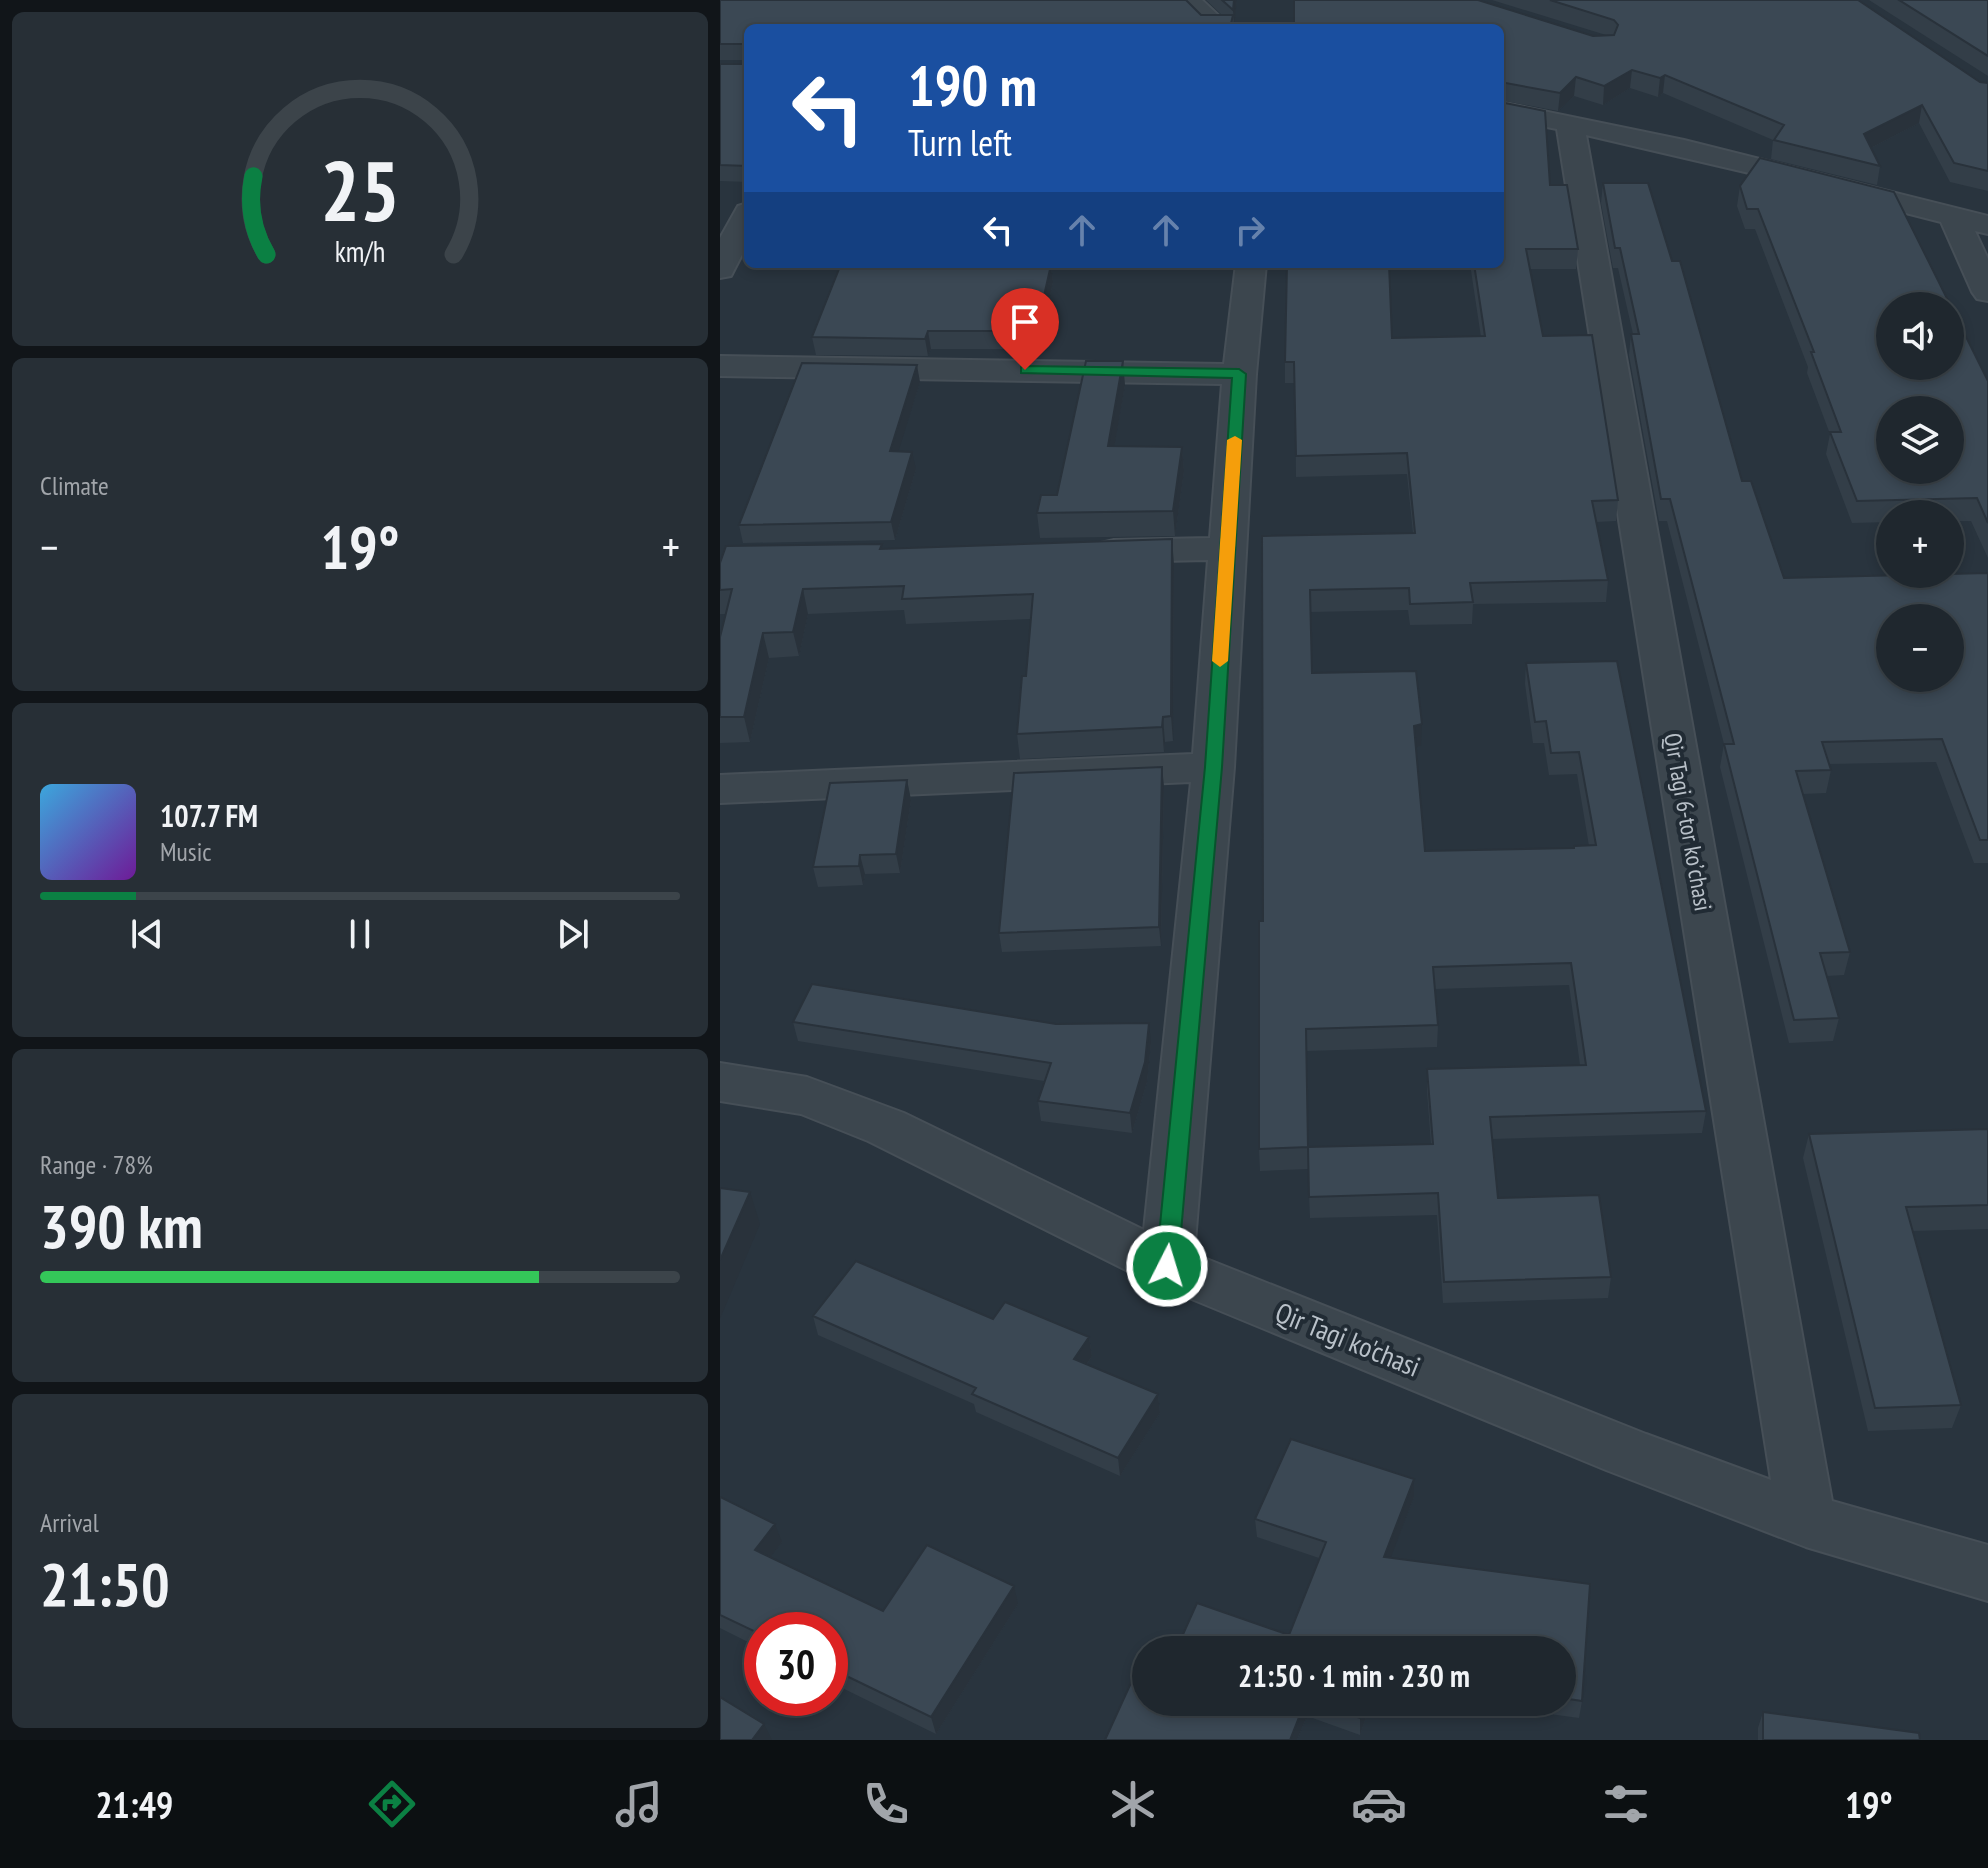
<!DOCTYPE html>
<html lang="en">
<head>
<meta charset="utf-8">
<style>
  :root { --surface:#1f272e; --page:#272f36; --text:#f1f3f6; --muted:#a1a5aa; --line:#3c444a; --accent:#0b8043 }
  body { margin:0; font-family:"PT Sans Narrow",sans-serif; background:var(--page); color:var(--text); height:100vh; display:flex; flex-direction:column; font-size:30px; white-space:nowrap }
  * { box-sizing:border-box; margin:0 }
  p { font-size:26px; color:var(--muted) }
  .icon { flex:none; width:44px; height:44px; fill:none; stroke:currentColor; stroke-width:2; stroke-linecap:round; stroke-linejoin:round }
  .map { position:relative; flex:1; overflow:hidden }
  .panel { display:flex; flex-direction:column; gap:12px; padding:12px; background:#111519; width:720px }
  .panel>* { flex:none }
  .guide { position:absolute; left:24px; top:24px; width:760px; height:244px; border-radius:12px; box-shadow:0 4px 12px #0003,0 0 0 2px var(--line); background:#1a4fa0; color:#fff; overflow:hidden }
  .tools { position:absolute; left:1156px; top:292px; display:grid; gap:16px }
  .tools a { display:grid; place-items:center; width:88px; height:88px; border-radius:50%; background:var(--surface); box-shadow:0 4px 12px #0003,0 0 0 2px var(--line); font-size:40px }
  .speed { position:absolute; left:24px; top:1612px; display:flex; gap:16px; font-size:40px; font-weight:700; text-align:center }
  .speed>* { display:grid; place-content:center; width:104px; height:104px; border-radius:50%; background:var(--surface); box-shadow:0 4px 12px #0003,0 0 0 2px var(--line); line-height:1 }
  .speed .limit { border:12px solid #d22; background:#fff; color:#111 }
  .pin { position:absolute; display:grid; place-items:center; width:68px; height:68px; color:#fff; margin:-82px -34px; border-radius:50% 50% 50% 0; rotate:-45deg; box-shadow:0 0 8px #0007 }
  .pin .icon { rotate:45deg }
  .me { position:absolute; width:88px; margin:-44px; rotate:5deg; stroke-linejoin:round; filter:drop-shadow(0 0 6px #0008) }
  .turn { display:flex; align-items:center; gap:28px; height:168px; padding:0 32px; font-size:36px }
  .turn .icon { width:104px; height:104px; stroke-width:2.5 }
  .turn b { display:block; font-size:56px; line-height:68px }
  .lanes { display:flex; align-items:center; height:76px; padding:0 32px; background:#0003; justify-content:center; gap:40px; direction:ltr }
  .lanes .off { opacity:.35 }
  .big { font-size:60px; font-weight:800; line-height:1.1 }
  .panel .widget { flex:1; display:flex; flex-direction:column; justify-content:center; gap:12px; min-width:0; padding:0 28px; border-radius:12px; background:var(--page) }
  .panel .dial { align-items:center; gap:0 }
  .dial svg { height:208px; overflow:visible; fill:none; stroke:var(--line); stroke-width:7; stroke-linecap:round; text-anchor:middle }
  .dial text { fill:var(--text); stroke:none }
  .song { display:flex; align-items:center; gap:24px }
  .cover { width:96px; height:96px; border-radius:12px; background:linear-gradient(135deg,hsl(200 70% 55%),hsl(280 70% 35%)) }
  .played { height:8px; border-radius:4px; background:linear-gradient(90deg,var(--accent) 15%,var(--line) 15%) }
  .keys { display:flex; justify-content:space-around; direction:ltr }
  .heat { display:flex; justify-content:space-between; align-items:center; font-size:44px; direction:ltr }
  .charge { height:12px; border-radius:6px; background:linear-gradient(90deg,#34c759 78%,var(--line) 0) }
  .trip { position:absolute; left:412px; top:1636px; width:444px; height:80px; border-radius:40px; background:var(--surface); box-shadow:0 4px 12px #0003,0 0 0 2px var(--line); font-weight:800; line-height:80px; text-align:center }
  .dock { display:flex; height:128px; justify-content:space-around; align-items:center; background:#0c1012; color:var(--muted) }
  .dock .icon { width:56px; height:56px }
  .dock .selected { color:var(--accent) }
  .dock b { font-size:36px; color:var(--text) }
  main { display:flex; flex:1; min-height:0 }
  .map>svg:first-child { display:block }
</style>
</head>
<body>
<main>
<section class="panel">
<div class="widget dial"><svg viewBox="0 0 100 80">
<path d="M14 69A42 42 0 1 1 86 69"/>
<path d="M14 69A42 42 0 0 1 9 39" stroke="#0b8043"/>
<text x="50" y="56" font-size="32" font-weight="700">25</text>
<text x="50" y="72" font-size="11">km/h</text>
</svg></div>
<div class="widget"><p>Climate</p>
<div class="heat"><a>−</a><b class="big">19°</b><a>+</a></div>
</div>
<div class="widget">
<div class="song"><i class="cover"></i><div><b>107.7 FM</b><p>Music</p></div></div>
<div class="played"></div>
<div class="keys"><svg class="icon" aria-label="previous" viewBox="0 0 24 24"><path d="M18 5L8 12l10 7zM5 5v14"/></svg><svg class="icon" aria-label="pause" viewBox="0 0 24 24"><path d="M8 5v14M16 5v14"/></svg><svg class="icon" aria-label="next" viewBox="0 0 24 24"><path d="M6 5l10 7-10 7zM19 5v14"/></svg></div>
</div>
<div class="widget"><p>Range · 78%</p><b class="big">390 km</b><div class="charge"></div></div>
<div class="widget"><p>Arrival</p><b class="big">21:50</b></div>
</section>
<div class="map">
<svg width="1268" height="1740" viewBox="0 0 1268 1740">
  <rect width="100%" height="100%" fill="#29343e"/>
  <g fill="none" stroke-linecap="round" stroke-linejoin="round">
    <g stroke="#464f57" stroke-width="4">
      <path id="minor" d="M454,0H482L512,28H484Z
        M780,102L964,140L1268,216V234L1255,231L1268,259V301L1257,299L1252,292L1221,222L1025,172L866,135L1112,1501L1268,1545V1601L1086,1547L886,1470L428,1281L148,1141L81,1114L0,1101V1063L87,1077L184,1113L424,1230L471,782L0,803V775L473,754L488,560L394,562L381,559L375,551L381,543L394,540L490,538L502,384L0,376V356L504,364L516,264H546L536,374L514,767L474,1254L926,1434L1051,1480L837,129L780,118Z
        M28,203V243L11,276L0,278V238L18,206Z"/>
    </g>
    <use href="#minor" fill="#3c464e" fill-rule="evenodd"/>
  </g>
  <path fill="#333e48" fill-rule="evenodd" d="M0,0L502,15L486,0H517L513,28H28V182L0,181V64H27V60H0Z
    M772,0H1138L1260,82L1268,83V191L1230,182L1199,123L1151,148L1160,166L1157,185L1051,159L1053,140L943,93L938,97L910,88L883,105L854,96L838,111L780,100V28L873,36L886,35Z
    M1149,0H1268V76Z
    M883,183L952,261L1022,481L1064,578L1268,573V863H1254L1216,762L1109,764L1111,770L1106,793L1083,794L1130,952L1124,975L1107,976L1119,1018L1113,1041L1069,1043L1000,767L1004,744L947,521H939L909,355L911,334H913L898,268H893L881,203Z
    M830,185L858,249L856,269H810L823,336L898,500L896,521L876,522L888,580L886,602L753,604L752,624L690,625L688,610L591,612L592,673L701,746L696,747L705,851L854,848L869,846L857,774L829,775L824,743H813L805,684L806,663L897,661L986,1111L982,1133L772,1139L778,1198L891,1277L888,1298L723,1303L717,1215L590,1218L588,1169L540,1171L539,1149L543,921L542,536L693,533L687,474L576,477L575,383H565V362L672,338L761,337L750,264H780ZM849,985L860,1065L707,1069V1091L711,1144L588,1147L586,1051L717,1047L718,1025L715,989Z
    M1020,186L1268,381V558L1251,521H1230V514H1170V522L1132,523L1106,454L1110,434L1087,373L1088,367L1035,229H1025L1017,206Z
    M331,265L333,282L318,349H211L208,356L96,355L92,337Z
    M200,382L178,451L196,469L175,540L23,543L19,525Z
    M405,385L394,446L462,447L464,471L455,536L320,538L317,513L337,495Z
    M163,549L454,564L453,741L445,742L444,752L300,759L297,734L306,676L311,619L186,624L184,610L88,614L79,656L49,658L30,742L0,743V637L6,614H0V563Z
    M187,780L191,800L180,873L145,874L143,885L98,887L93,867Z
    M444,786L441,946L282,952L279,933Z
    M73,1022L431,1043L427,1082L412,1133L321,1121L318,1101L324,1081L78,1041Z
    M1268,1129V1229L1193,1231L1241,1405L1232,1428L1148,1431L1083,1158L1089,1134Z
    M93,1316L273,1319L369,1337L372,1356L367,1364L438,1394L440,1413L400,1476L256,1412L254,1404L98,1335Z
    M571,1439L694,1479V1497L670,1558L870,1584L862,1701L859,1718L742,1702H842V1650H456L477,1603L569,1635L599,1558L537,1537L535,1519Z
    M0,1497L62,1542L50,1557L163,1611L298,1604L216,1734L110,1682V1630H42V1649L0,1628Z
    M426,1702H651L640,1735L587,1716L577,1740H385Z
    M1043,1712L1200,1740H1038V1728Z"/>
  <path fill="#29323b" d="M514,0H517L514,26L513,10Z
    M912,70L910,88L883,105L884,86Z
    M945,75L943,93L938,97L940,78Z
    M856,77L854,96L838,111L840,93Z
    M1202,105L1199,123L1141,153L1144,134Z
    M331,265L333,282L318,349L316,331Z
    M208,331L211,349L208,356L205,339Z
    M403,361L405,385L390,471L388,446Z
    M197,365L200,382L173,469L170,451Z
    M462,447L464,471L455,536L453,511Z
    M192,452L196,469L175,540L171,522Z
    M452,539L454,564L453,741L451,716Z
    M83,589L88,614L79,656L73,632Z
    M43,633L49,658L30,742L24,717Z
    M443,717L445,742L444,752L442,727Z
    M702,724L701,746L694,748V726Z
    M442,767L444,786L441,946L439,927Z
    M187,780L191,800L180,873L176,854Z
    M140,855L145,874L143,885L139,866Z
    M429,1023L431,1043L427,1082L412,1133L410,1113Z
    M30,1192L40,1224L0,1319V1260Z
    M369,1337L372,1356L358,1377L354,1359Z
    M438,1394L440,1413L400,1476L398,1458Z
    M694,1479V1497L664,1575V1557Z
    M55,1524L62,1542L42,1568L35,1550Z
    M294,1586L298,1604L216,1734L211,1717Z
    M585,1702H586L587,1716L577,1740H570Z
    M645,1702H651L640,1735V1718Z
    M44,1724L52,1740H32Z"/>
  <path fill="#3b4854" stroke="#29323b" stroke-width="2" fill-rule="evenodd" d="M0,0H466L481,15H513L510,28H28V166L0,165V64H27V44H0Z
    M502,0H514L513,10Z
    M574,0H758L873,36L894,35L898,25L894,20L830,0H1138L1260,82L1268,83V171L1234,163L1202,105L1144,134L1160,166L1054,140L1064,125L945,75L940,78L912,70L884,86L856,77L840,93L780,82V28H574Z
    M1179,0H1268V56Z
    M780,102L825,111L830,185H847L858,249H806L823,336L872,335L898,500L872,501L888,580L750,583L753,602L690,604L689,588L590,590L592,673L696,671L702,724L694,726L705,851L854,848V846L876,845L859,752L831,753L826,721L815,722L806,663L897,661L986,1111L770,1117L778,1198L879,1195L891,1277L724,1282L718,1193L589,1197L588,1147L539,1149V921H543L542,536L695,533L687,453L576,456L574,362H565L567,264H669L672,338L765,336L754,264H780ZM851,963L866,1065L707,1069L713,1144L588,1147L586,1029L718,1025L713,967Z
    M1040,158L1174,192L1268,381V523L1257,498L1137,501L1110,432H1121L1091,352H1094L1038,209H1027L1020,186ZM1170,306H1230V366H1170ZM1170,410H1230V470H1170Z
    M883,183H928L952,261H960L1022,481H1031L1064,578L1268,573V840H1260L1222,739L1102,742L1111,770L1076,771L1130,952L1100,953L1119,1018L1074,1020L1004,744H1014L950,499H941L911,334H919L900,248H895ZM1170,618H1230V678H1170Z
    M121,264H267L331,265L316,331H208L205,339L92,337Z
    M366,361H403L388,446L462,447L453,511L317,513L321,495H337Z
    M82,363L197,365L170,451L192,452L171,522L19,525Z
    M452,539L451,716L443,717L442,727L297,734L302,676H306L313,594L182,599L184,586L83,589L73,632L43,633L24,717H0V637L12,589L0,590V563L6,546L162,544L160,549Z
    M442,767L439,927L279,933L294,773Z
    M187,780L176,854L140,855L139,866L93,867L110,783Z
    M92,984L336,1024L429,1023L425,1062L410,1113L318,1101L331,1063L73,1022Z
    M1268,1129V1205L1186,1207L1241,1405L1155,1408L1089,1134Z
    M0,1188L30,1192L0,1260Z
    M136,1261L273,1319L285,1302L369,1337L354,1359L438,1394L398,1458L252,1394L256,1388L93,1316Z
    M571,1439L694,1479L664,1557L870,1584L862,1701L842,1698V1650H456L477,1603L569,1635L606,1542L535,1519Z
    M0,1497L55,1524L35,1550L163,1611L207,1545L294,1586L211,1717L110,1668V1630H42V1635L0,1615Z
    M429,1643L450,1650H426Z
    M426,1650V1702H585L570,1740H385Z
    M0,1697L44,1724L32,1740H0Z
    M594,1702H645L640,1718Z
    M1043,1712L1199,1733L1200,1740H1043Z"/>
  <path fill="#0b8043" stroke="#07532c" stroke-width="2" d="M305,366L519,369L526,374L502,767L458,1266L455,1272L447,1275L440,1272L436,1266L485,767L512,378L301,373V367Z"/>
  <path fill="#f59e0b" d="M515,436L522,440L508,661L500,667L492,661L507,440Z"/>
  <g text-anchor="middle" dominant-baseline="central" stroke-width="8" stroke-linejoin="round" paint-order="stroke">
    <g font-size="24" fill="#b9c1c9" stroke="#212b34">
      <text transform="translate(968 822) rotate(80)">Qir Tagi 6-tor koʼchasi</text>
    </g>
    <g font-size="28" fill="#b9c1c9" stroke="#212b34">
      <text transform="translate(628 1339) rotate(22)">Qir Tagi ko'chasi</text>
    </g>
  </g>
</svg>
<div class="tools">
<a><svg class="icon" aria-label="sound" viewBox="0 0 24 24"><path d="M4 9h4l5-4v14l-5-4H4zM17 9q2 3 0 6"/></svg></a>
<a><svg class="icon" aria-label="layers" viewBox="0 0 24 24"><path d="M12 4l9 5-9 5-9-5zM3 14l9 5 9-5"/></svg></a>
<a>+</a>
<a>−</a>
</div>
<div class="speed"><div class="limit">30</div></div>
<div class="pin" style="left:305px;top:370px;background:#d93025"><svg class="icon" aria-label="arrive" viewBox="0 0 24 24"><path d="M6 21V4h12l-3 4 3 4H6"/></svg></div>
<svg class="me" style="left:447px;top:1266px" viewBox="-20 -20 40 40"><circle r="17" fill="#0b8043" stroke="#fff" stroke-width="3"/><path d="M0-11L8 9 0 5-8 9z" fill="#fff"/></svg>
<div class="trip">21:50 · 1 min · 230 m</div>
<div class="guide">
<div class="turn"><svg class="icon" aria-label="left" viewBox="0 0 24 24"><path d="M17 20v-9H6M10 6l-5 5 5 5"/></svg><div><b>190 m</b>Turn left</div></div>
<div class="lanes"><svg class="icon" aria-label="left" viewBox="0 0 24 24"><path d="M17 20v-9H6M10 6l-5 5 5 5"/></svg><svg class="icon off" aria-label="ahead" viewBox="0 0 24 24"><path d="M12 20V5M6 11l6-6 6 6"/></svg><svg class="icon off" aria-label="ahead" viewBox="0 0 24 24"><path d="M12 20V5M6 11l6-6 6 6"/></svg><svg class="icon off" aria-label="right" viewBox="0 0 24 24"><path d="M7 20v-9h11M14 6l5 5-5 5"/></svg></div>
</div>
</div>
</main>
<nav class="dock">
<b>21:49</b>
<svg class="icon selected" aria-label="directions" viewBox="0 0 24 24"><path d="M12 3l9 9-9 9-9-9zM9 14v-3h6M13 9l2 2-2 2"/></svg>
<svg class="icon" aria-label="music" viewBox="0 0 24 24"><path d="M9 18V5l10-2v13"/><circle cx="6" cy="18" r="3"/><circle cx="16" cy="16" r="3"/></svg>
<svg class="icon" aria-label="phone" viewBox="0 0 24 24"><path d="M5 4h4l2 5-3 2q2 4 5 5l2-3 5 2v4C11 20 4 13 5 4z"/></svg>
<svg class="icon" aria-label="climate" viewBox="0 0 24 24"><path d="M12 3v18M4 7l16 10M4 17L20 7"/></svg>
<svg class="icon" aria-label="car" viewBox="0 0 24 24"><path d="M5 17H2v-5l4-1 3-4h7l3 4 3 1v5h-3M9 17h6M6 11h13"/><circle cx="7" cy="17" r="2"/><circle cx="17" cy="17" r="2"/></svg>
<svg class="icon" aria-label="filters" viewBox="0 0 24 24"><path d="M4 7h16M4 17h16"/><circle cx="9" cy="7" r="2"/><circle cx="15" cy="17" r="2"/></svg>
<b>19°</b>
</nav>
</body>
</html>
